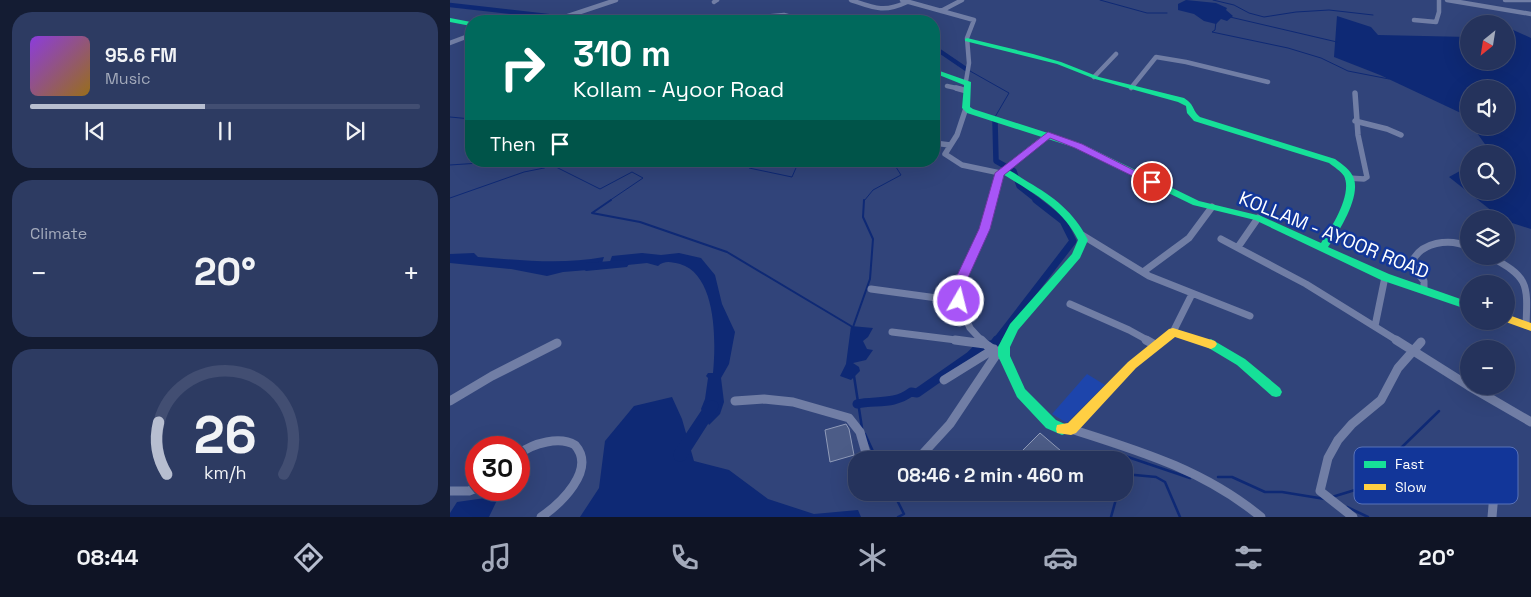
<!DOCTYPE html>
<html lang="en">
<head>
<meta charset="utf-8">
<style>
  :root { --surface:#25335c; --page:#2d3b62; --text:#f1f3f6; --muted:#a3aabb; --line:#424e72; --accent:#b7bed0 }
  body { margin:0; font-family:"Space Grotesk",sans-serif; background:var(--page); color:var(--text); height:100vh; display:flex; flex-direction:column; font-size:19px; white-space:nowrap }
  * { box-sizing:border-box; margin:0 }
  p { font-size:16px; color:var(--muted) }
  .icon { flex:none; width:28px; height:28px; fill:none; stroke:currentColor; stroke-width:2; stroke-linecap:round; stroke-linejoin:round }
  .map { position:relative; flex:1; overflow:hidden }
  .side { display:flex; flex-direction:column; gap:12px; padding:12px; background:#141c33; width:450px }
  .side>* { flex:none }
  .banner { position:absolute; left:15px; top:15px; width:475px; height:152px; border-radius:20px; box-shadow:0 5px 20px #0002,0 0 0 1px var(--line); background:#00695c; color:#fff; overflow:hidden }
  .needle { width:32px; rotate:210deg }
  .buttons { position:absolute; left:1010px; top:15px; display:grid; gap:10px }
  .buttons a { display:grid; place-items:center; width:55px; height:55px; border-radius:50%; background:var(--surface); box-shadow:0 5px 20px #0002,0 0 0 1px var(--line); font-size:25px }
  .speed { position:absolute; left:15px; top:436px; display:flex; gap:10px; font-size:25px; font-weight:700; text-align:center }
  .speed>* { display:grid; place-content:center; width:65px; height:65px; border-radius:50%; background:var(--surface); box-shadow:0 5px 20px #0002,0 0 0 1px var(--line); line-height:1 }
  .speed .limit { border:8px solid #d22; background:#fff; color:#111 }
  .pin { position:absolute; display:grid; place-items:center; width:42px; height:42px; color:#fff; margin:-21px; border:2px solid #fff; border-radius:50%; box-shadow:0 1px 5px #0007 }
  .me { position:absolute; width:55px; margin:-28px; rotate:8deg; stroke-linejoin:round; filter:drop-shadow(0 0 4px #0008) }
  .turn { display:flex; align-items:center; gap:18px; height:105px; padding:0 25px; font-size:22px }
  .turn .icon { width:65px; height:65px; stroke-width:2.5 }
  .turn b { display:block; font-size:35px; line-height:42px }
  .then { display:flex; align-items:center; height:48px; padding:0 25px; background:#0003; gap:10px; font-size:19px }
  .big { font-size:38px; font-weight:700; line-height:1.1 }
  .side .card { flex:1; display:flex; flex-direction:column; justify-content:center; gap:8px; min-width:0; padding:0 18px; border-radius:20px; background:var(--page) }
  .side .dial { align-items:center; gap:0 }
  .dial svg { height:130px; overflow:visible; fill:none; stroke:var(--line); stroke-width:7; stroke-linecap:round; text-anchor:middle }
  .dial text { fill:var(--text); stroke:none }
  .song { display:flex; align-items:center; gap:15px }
  .cover { width:60px; height:60px; border-radius:8px; background:linear-gradient(135deg,hsl(270 70% 55%),hsl(40 70% 35%)) }
  .played { height:5px; border-radius:2px; background:linear-gradient(90deg,var(--accent) 45%,var(--line) 45%) }
  .keys { display:flex; justify-content:space-around; direction:ltr }
  .heat { display:flex; justify-content:space-between; align-items:center; font-size:28px; direction:ltr }
  .trip { position:absolute; left:398px; top:451px; width:285px; height:50px; border-radius:20px; background:var(--surface); box-shadow:0 5px 20px #0002,0 0 0 1px var(--line); font-weight:700; line-height:50px; text-align:center }
  .dock { display:flex; height:80px; justify-content:space-around; align-items:center; background:#0f1425; color:var(--muted) }
  .dock .icon { width:35px; height:35px }
  .dock .selected { color:var(--accent) }
  .dock b { font-size:22px; color:var(--text) }
  main { display:flex; flex:1; min-height:0 }
  .map>svg:first-child { display:block }
</style>
</head>
<body>
<main>
<section class="side">
<div class="card">
<div class="song"><i class="cover"></i><div><b>95.6 FM</b><p>Music</p></div></div>
<div class="played"></div>
<div class="keys"><svg class="icon" aria-label="previous" viewBox="0 0 24 24"><path d="M18 5L8 12l10 7zM5 5v14"/></svg><svg class="icon" aria-label="pause" viewBox="0 0 24 24"><path d="M8 5v14M16 5v14"/></svg><svg class="icon" aria-label="next" viewBox="0 0 24 24"><path d="M6 5l10 7-10 7zM19 5v14"/></svg></div>
</div>
<div class="card"><p>Climate</p>
<div class="heat"><a>−</a><b class="big">20°</b><a>+</a></div>
</div>
<div class="card dial"><svg viewBox="0 0 100 80">
<path d="M14 69A42 42 0 1 1 86 69"/>
<path d="M14 69A42 42 0 0 1 9 37" stroke="#b7bed0"/>
<text x="50" y="56" font-size="32" font-weight="700">26</text>
<text x="50" y="72" font-size="11">km/h</text>
</svg></div>
</section>
<div class="map">
<svg width="1081" height="517" viewBox="0 0 1081 517">
  <rect width="100%" height="100%" fill="#31447a"/>
  <path fill="#1d45ac" d="M637,374L655,385L617,423L602,414Z"/>
  <path fill="#0e2975" d="M736,0L766,3L777,8L776,10L783,16L777,21L771,19L766,24L754,21L744,14L728,10V4Z
    M887,16L921,27L928,35L1019,37V61H1056V30L1061,29L1081,38V229L1056,221V219H1052L999,177L1019,166V191H1056V154H1042L1022,126H1056V89H1019V122L1013,114L930,75L884,57Z
    M24,253L28,257C71,260 111,265 154,257L150,269L113,272L97,276L61,269L0,263V254Z
    M192,253L211,255L229,253L251,258L265,275L272,304L285,332L279,364L271,378L274,402L270,414L259,425L251,409L255,399L258,378L256,376L258,373H263C266,342 267,275 230,264C222,262 214,260 208,266L197,263L158,267L162,256Z
    M401,326L423,328L418,337L413,341L417,349L423,350L416,360L403,363L409,367L410,371L401,380L390,376L396,364Z
    M222,397L232,419L244,461L279,470L318,499L364,514L408,510L411,517H130L149,488L155,441L184,406Z
    M49,496L39,517H0V513L7,502Z"/>
  <g fill="none" stroke-linecap="round" stroke-linejoin="round">
    <path stroke="#0e2975" stroke-width="1" d="M650,0L697,13H717
      M763,0L784,5L799,13L814,17L846,12L879,10L923,15
      M780,17L887,42
      M766,22L765,30L762,32L838,48L871,58L898,71L939,79
      M520,71L559,93L545,117
      M0,117L21,119
      M81,161L94,168L102,165L150,189L182,172L193,178L159,201
      M306,161L299,168L342,177L349,161
      M0,165L60,161
      M0,198L74,172L94,168
      M414,201L423,190L451,175L446,167L447,161"/>
    <path stroke="#0e2975" stroke-width="2" d="M161,200L142,213L190,222L277,252L401,326
      M403,327L420,279L423,239L413,217L414,200"/>
    <path stroke="#0e2975" stroke-width="2.5" d="M404,376L412,428
      M415,434L427,460
      M672,460V455L740,478
      M674,474L706,477L715,482L730,517
      M768,477H782L815,492H832L875,499
      M443,492L454,514L448,517
      M882,497L905,490L916,482L989,411
      M897,507L918,517
      M661,517L668,492"/>
    <path stroke="#0e2975" stroke-width="4.5" d="M0,5L106,17L115,21
      M348,17L361,21
      M484,50L491,52L516,69"/>
    <path stroke="#0e2975" stroke-width="5.5" d="M545,121L546,161L564,171L569,186L588,201"/>
    <path stroke="#0e2975" stroke-width="7" d="M546,341L623,241L613,221L586,200"/>
    <path stroke="#0e2975" stroke-width="9" d="M407,404C426,400 444,405 461,392L467,393L520,356L528,348L544,344L547,340"/>
    <path fill="#0e2975" fill-rule="evenodd" d="M173,260L177,261L179,264L177,267L136,271L130,267L136,263Z
      M262,400L267,402L269,406L267,410L235,460L230,462L225,460L223,455L225,450L257,402Z"/>
  </g>
  <path fill="#4c5c87" stroke="#909bb9" d="M396,424L399,429L404,455L380,462L375,430Z
    M590,433L618,457L614,460H585L573,450Z"/>
  <g fill="none" stroke-linecap="round" stroke-linejoin="round">
    <path stroke="#717ea5" stroke-width="4.5" d="M401,0C424,8 434,13 457,2
      M452,0L524,20L517,38L519,63L516,81
      M997,0L1081,14
      M1055,0H1081
      M264,2L267,0
      M491,11L512,0
      M964,20L986,22L989,12V0
      M103,21L166,0
      M272,21L334,15L355,21
      M0,43L21,35
      M644,77L666,54
      M497,86L511,89
      M681,88L706,57L736,62L818,82"/>
    <path stroke="#717ea5" stroke-width="5.5" d="M506,88L517,91
      M516,108L507,135L495,154L512,165L550,173L598,135
      M905,121L937,129L951,135
      M484,143L500,145
      M898,178L914,179L917,177L908,135L905,93
      M542,201L550,173"/>
    <path stroke="#717ea5" stroke-width="7" d="M632,235L699,276L800,316
      M771,239L856,284L948,341
      M788,247L808,218
      M1039,256C1078,277 1078,282 1076,325
      M693,272L739,238L762,207
      M421,289L509,301
      M974,290V281L961,264C970,241 1000,238 1019,247
      M620,304L679,330L699,341
      M925,326L935,277
      M442,332L514,341
      M723,332L742,294
      M532,341L520,328L512,310L508,291L535,229L543,200"/>
    <path stroke="#717ea5" stroke-width="9" d="M505,340L535,344L551,355
      M531,340L535,344
      M696,340L705,345
      M946,340L1019,386
      M494,380L544,349
      M1019,386L1081,422
      M0,401L42,376L107,343
      M285,401L314,399L343,402L399,418L410,432L418,460
      M621,429C690,451 754,470 811,517
      M69,454C83,443 110,436 125,445C147,470 110,504 91,517
      M467,460L500,424L548,352
      M0,491H19L26,488
      M903,517L870,491L878,458L888,440L902,424L931,400L948,368L971,342
      M1042,517L1044,494"/>
    <path fill="#16e098" fill-rule="evenodd" d="M0,18L21,22V26L0,22Z
      M517,38L583,54L611,62L649,77L734,98C746,106 741,109 750,117L885,159C892,164 901,170 904,179C910,198 889,232 878,247L939,274L1019,302V310L931,280L805,220L743,205L626,148L517,113L512,108L514,85L484,73V69L521,82L520,107L523,109L632,144L749,201L811,216L871,243C881,229 903,194 894,176C891,171 884,167 879,163L744,121L737,113L736,106L728,102L645,79L607,64L515,41V39Z
      M554,168C562,171 570,177 578,182C604,197 624,212 638,240L630,258L568,330L560,347V356L575,389L606,420L617,425L618,429L617,433L612,435L596,428L567,397L548,356V347L560,324L622,254L628,240C612,207 581,192 551,173L550,171Z
      M761,339L795,359L830,388L832,392L830,396L826,397L822,396L787,365L757,347L755,344L757,341Z"/>
    <path fill="#ffcf43" fill-rule="evenodd" d="M1056,314L1081,323V331L1053,321H1056Z
      M723,328L765,341L767,344L765,347L761,349L725,337L686,368L626,433L621,435L607,433L606,429L607,425L618,423L678,362L719,329Z"/>
  </g>
  <path fill="#a855f7" stroke="#6d37a1" d="M598,132L632,144L707,182L702,185L699,184L625,148L600,138L554,175L540,229L516,282C514,289 517,298 514,304H505L502,290L504,282L529,229L545,173Z"/>
  <g text-anchor="middle" dominant-baseline="central" stroke-width="5" stroke-linejoin="round" paint-order="stroke">
    <g font-size="19" fill="#fff" stroke="#123699">
      <text transform="translate(884 235) rotate(22)">KOLLAM - AYOOR ROAD</text>
    </g>
  </g>
  <rect x="904" y="447" width="164" height="57" rx="8" fill="#123699" stroke="#5972b8" stroke-width="1"/>
  <rect x="914" y="461" width="22" height="7" fill="#16e098"/>
  <rect x="914" y="484" width="22" height="6" fill="#ffcf43"/>
  <g font-size="14" fill="#fff">
    <text x="945" y="469">Fast</text>
    <text x="945" y="492">Slow</text>
  </g>
</svg>
<div class="buttons">
<a><svg class="needle" viewBox="-14 -14 28 28"><path d="M0-13l5 13h-10z" fill="#e53935"/><path d="M0 13l5-13h-10z" fill="#a3aabb"/></svg></a>
<a><svg class="icon" aria-label="sound" viewBox="0 0 24 24"><path d="M4 9h4l5-4v14l-5-4H4zM17 9q2 3 0 6"/></svg></a>
<a><svg class="icon" aria-label="search" viewBox="0 0 24 24"><circle cx="10" cy="10" r="6"/><path d="M15 15l6 6"/></svg></a>
<a><svg class="icon" aria-label="layers" viewBox="0 0 24 24"><path d="M12 4l9 5-9 5-9-5zM3 14l9 5 9-5"/></svg></a>
<a>+</a>
<a>−</a>
</div>
<div class="speed"><div class="limit">30</div></div>
<div class="pin" style="left:702px;top:182px;background:#d93025"><svg class="icon" aria-label="arrive" viewBox="0 0 24 24"><path d="M6 21V4h12l-3 4 3 4H6"/></svg></div>
<svg class="me" style="left:509px;top:301px" viewBox="-20 -20 40 40"><circle r="17" fill="#a855f7" stroke="#fff" stroke-width="3"/><path d="M0-11L8 9 0 5-8 9z" fill="#fff"/></svg>
<div class="trip">08:46 · 2 min · 460 m</div>
<div class="banner">
<div class="turn"><svg class="icon" aria-label="right" viewBox="0 0 24 24"><path d="M7 20v-9h11M14 6l5 5-5 5"/></svg><div><b>310 m</b>Kollam - Ayoor Road</div></div>
<div class="then">Then<svg class="icon" aria-label="arrive" viewBox="0 0 24 24"><path d="M6 21V4h12l-3 4 3 4H6"/></svg></div>
</div>
</div>
</main>
<nav class="dock">
<b>08:44</b>
<svg class="icon selected" aria-label="directions" viewBox="0 0 24 24"><path d="M12 3l9 9-9 9-9-9zM9 14v-3h6M13 9l2 2-2 2"/></svg>
<svg class="icon" aria-label="music" viewBox="0 0 24 24"><path d="M9 18V5l10-2v13"/><circle cx="6" cy="18" r="3"/><circle cx="16" cy="16" r="3"/></svg>
<svg class="icon" aria-label="phone" viewBox="0 0 24 24"><path d="M5 4h4l2 5-3 2q2 4 5 5l2-3 5 2v4C11 20 4 13 5 4z"/></svg>
<svg class="icon" aria-label="climate" viewBox="0 0 24 24"><path d="M12 3v18M4 7l16 10M4 17L20 7"/></svg>
<svg class="icon" aria-label="car" viewBox="0 0 24 24"><path d="M5 17H2v-5l4-1 3-4h7l3 4 3 1v5h-3M9 17h6M6 11h13"/><circle cx="7" cy="17" r="2"/><circle cx="17" cy="17" r="2"/></svg>
<svg class="icon" aria-label="filters" viewBox="0 0 24 24"><path d="M4 7h16M4 17h16"/><circle cx="9" cy="7" r="2"/><circle cx="15" cy="17" r="2"/></svg>
<b>20°</b>
</nav>
</body>
</html>
